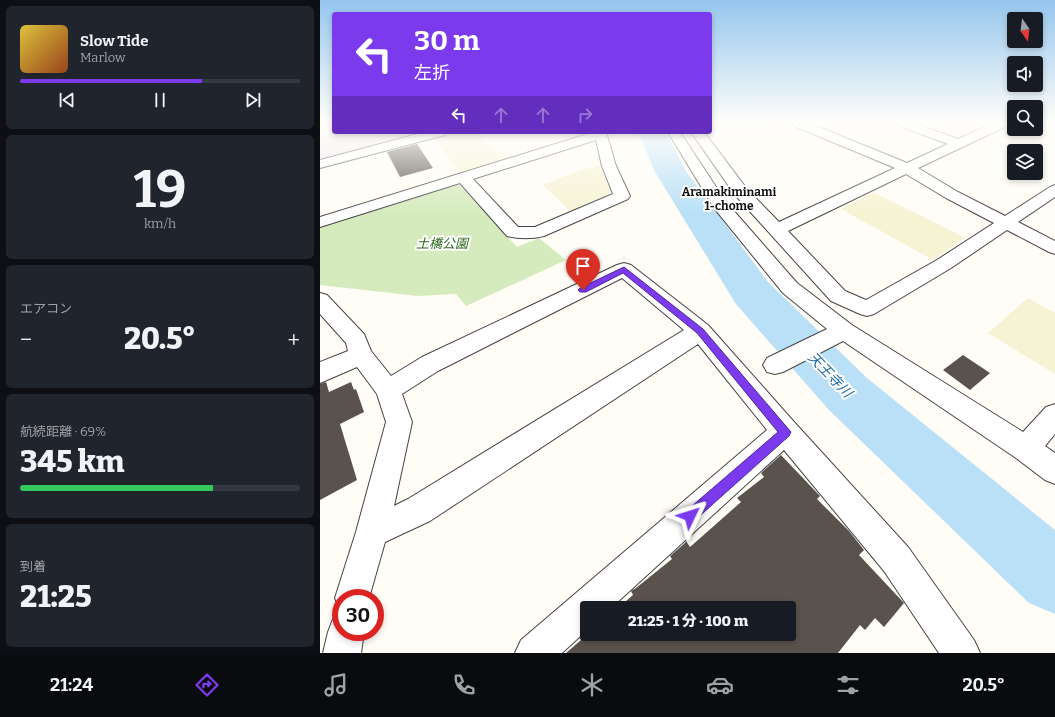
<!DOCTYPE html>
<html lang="ja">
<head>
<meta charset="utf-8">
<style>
  :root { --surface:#171b24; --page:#20242c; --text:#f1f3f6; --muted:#9ea1a6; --line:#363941; --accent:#7c3aed }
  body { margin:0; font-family:Bitter,"Noto Sans JP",serif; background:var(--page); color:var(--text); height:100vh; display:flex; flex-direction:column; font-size:15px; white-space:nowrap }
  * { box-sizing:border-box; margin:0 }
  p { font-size:13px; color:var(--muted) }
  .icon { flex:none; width:22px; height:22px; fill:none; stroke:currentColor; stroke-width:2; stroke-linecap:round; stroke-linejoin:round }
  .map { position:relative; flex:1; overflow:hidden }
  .sheet { display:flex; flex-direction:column; gap:6px; padding:6px; background:#0d0f14; width:320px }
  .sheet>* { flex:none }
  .top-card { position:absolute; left:12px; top:12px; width:380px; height:122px; border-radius:4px; box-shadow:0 2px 6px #0003; background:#7c3aed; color:#fff; overflow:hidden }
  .needle { width:26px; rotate:166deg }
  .tools { position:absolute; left:687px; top:12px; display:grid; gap:8px }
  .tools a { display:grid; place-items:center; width:36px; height:36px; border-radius:4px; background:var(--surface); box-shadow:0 2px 6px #0003; font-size:20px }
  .speed { position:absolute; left:12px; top:589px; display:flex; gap:8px; font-size:20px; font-weight:700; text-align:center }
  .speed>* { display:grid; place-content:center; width:52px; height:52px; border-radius:50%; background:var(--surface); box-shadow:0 2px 6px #0003; line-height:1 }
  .speed .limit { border:6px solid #d22; background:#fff; color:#111 }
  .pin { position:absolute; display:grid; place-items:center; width:34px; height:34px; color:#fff; margin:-41px -17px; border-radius:50% 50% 50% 0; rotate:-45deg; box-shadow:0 0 4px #0007 }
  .pin .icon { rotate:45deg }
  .me { position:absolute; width:44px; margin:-22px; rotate:49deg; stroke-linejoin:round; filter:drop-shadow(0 0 3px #0008) }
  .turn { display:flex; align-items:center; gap:14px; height:84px; padding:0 16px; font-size:18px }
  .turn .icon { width:52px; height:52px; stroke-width:2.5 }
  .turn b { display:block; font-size:28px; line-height:34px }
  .lanes { display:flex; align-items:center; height:38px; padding:0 16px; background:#0003; justify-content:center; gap:20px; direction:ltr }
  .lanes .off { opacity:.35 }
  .big { font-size:30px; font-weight:800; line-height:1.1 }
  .sheet .card { flex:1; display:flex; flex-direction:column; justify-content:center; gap:6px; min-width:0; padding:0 14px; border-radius:6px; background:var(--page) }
  .sheet .dial { align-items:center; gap:0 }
  .dial b { font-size:52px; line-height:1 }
  .song { display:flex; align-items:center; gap:12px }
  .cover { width:48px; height:48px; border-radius:6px; background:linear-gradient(135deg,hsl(50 70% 55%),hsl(20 70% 35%)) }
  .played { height:4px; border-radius:2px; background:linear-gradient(90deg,var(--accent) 65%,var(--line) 65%) }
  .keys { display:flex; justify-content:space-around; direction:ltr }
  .heat { display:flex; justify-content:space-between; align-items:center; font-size:22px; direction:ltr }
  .charge { height:6px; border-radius:3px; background:linear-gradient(90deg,#34c759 69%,var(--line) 0) }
  .trip { position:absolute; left:260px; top:601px; width:216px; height:40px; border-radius:4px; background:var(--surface); box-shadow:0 2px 6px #0003; font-weight:800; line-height:40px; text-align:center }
  .tab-bar { display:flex; height:64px; justify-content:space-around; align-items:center; background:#090b0e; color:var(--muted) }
  .tab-bar .icon { width:28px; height:28px }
  .tab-bar .current { color:var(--accent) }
  .tab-bar b { font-size:18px; color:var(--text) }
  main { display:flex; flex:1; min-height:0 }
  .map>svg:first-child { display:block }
</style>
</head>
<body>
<main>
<section class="sheet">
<div class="card">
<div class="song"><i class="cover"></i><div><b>Slow Tide</b><p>Marlow</p></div></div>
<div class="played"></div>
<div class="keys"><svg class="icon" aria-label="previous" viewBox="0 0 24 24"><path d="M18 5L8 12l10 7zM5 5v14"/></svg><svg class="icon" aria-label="pause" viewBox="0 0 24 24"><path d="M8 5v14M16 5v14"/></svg><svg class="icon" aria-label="next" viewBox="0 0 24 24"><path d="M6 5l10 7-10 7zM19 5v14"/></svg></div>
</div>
<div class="card dial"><b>19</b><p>km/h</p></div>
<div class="card"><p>エアコン</p>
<div class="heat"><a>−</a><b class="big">20.5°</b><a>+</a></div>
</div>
<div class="card"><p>航続距離 · 69%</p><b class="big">345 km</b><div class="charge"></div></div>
<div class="card"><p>到着</p><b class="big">21:25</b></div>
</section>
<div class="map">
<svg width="735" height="653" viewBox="0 0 735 653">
  <rect width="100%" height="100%" fill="#fffdf5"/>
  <path fill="#eee6ef" d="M0,123H14V132H110L0,161Z"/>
  <path fill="#f6f3d4" d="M131,132H155L186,158L140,172L112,137Z
    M281,166L290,192L286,197L251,211L222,185L268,168Z
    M553,192L645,238L613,260L521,209Z
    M708,298L735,313V374L668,333Z"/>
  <path fill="#d5ebbd" d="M140,185L197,247L219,238L246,260L146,306L136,294L98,296L0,285V226L129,186Z"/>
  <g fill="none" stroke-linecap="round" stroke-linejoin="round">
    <path fill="#b9e0f7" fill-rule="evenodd" d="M318,132H346L366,171L448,282L547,378L735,530V614L709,603L509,410L416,304L335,172Z"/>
  </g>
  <path fill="#5a524d" d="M97,144L113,168L80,177L67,152Z
    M643,355L670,373L650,390L623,370Z
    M6,382L9,392L31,382L34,390L36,389L44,412L20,424L37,480L0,500V384Z
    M461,455L500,496L497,499L529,531L544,550L539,555L584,603L564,627L555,618L545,630L540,625L518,653H246L268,634H469V608H298L313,595L311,591L316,588L352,559L350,556L365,543L366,541L370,547L421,502L417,498L444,477L441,473Z"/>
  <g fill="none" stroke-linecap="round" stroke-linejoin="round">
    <g stroke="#444" stroke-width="2">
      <path id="minor" d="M472,123H489L587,163L628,144L579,126L577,123H594L638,139L674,123H689L687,126L598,168L638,192L685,216L730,187L735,185V197L698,222L735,241V254L729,252L687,230L631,268L554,314L547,316L540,314L511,301L415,195L371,132H384L427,189L459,222L575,168L474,126ZM586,174L626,198L674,223L617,260L546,300L525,291L468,231Z
        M105,132H126L125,135L0,168V160Z
        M274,132H286L296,166L310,196L308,199L224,236C213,239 198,239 187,236L140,183L0,227V217ZM276,140L282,166L293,194L215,227H198L153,179Z
        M348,132H360L406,202L477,283L532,325L703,432L726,407L735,404V434L725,446L735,453V484L725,480L696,458L523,341L463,372L455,374L447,372L443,365L447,358L507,329L463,293L394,208Z
        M304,263L311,265L388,325L475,423L588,547L654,640L660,653H619L564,571L464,450L291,608H267V630L242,653H195L201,640L447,430L378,344L110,521L65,542L49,598H21V611L20,610L15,598L36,532L66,422L57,394L37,367L0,383V362L28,351L26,343L0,314V293L7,295L44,334L51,351L71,376L102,357L297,265ZM302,278L364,330L88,499L74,506L92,422L82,394L118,371Z
        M21,616V632H44L41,653H3L8,632L13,619Z"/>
    </g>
    <use href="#minor" fill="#fff" fill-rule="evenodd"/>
  </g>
  <linearGradient id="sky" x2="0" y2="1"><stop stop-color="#95c6ee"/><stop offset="0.57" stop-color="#fffefa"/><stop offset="1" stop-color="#fffefa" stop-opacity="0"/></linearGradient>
  <rect width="735" height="214" fill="url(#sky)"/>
  <path fill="#7c3aed" stroke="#51269a" d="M304,267L383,329L471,432L469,436L374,521L370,523L365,521L363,516L365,512L458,432L377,333L303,273L266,292H260L258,290L260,288Z"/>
  <g text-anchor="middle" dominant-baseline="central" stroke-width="4" stroke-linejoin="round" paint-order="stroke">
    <g font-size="12" font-weight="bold" fill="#111" stroke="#fff">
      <text x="409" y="192">Aramakiminami<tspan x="409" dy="14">1-chome</tspan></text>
    </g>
    <g font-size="13" font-style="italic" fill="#2f6b1f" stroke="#fff">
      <text x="122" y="243">土橋公園</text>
    </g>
    <g font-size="14" font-style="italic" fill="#1768a6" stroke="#fff">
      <text transform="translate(510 375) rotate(46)">天王寺川</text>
    </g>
  </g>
</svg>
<div class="tools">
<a><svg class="needle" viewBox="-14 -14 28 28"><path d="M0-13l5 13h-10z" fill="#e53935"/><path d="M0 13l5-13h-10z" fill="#9ea1a6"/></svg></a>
<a><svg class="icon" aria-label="sound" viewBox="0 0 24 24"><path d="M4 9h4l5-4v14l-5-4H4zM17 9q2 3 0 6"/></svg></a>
<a><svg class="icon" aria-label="search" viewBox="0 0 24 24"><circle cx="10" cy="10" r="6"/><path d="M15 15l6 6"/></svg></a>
<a><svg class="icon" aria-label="layers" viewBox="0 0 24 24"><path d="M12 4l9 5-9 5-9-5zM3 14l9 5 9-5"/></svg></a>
</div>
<div class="speed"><div class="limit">30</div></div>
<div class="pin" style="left:263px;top:290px;background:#d93025"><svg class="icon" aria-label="arrive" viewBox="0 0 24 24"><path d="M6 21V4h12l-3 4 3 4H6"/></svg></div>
<svg class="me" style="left:370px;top:516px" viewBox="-20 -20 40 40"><path d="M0-17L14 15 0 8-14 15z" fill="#7c3aed" stroke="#fff" stroke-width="4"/></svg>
<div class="trip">21:25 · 1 分 · 100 m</div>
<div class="top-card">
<div class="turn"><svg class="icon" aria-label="left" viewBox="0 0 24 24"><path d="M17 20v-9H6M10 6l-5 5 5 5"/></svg><div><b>30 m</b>左折</div></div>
<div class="lanes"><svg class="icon" aria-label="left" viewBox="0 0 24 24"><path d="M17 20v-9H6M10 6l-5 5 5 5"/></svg><svg class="icon off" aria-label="ahead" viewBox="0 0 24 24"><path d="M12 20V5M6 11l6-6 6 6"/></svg><svg class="icon off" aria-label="ahead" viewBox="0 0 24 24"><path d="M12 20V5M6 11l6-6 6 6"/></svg><svg class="icon off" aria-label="right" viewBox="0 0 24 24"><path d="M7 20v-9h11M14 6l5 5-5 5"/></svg></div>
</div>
</div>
</main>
<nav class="tab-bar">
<b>21:24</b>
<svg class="icon current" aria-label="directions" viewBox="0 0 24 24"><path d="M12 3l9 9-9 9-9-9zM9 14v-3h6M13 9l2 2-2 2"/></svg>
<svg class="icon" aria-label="music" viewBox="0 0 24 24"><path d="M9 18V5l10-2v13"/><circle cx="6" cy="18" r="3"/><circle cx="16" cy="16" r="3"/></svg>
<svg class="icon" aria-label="phone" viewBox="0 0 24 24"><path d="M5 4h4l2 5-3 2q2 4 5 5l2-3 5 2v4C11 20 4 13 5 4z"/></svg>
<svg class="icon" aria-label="climate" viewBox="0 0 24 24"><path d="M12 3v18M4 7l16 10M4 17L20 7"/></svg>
<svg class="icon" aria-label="car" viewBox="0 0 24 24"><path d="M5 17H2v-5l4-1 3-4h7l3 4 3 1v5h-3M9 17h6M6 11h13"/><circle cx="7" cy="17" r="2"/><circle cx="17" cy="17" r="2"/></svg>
<svg class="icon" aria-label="filters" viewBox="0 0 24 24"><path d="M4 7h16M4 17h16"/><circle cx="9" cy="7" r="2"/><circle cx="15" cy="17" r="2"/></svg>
<b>20.5°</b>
</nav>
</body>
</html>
